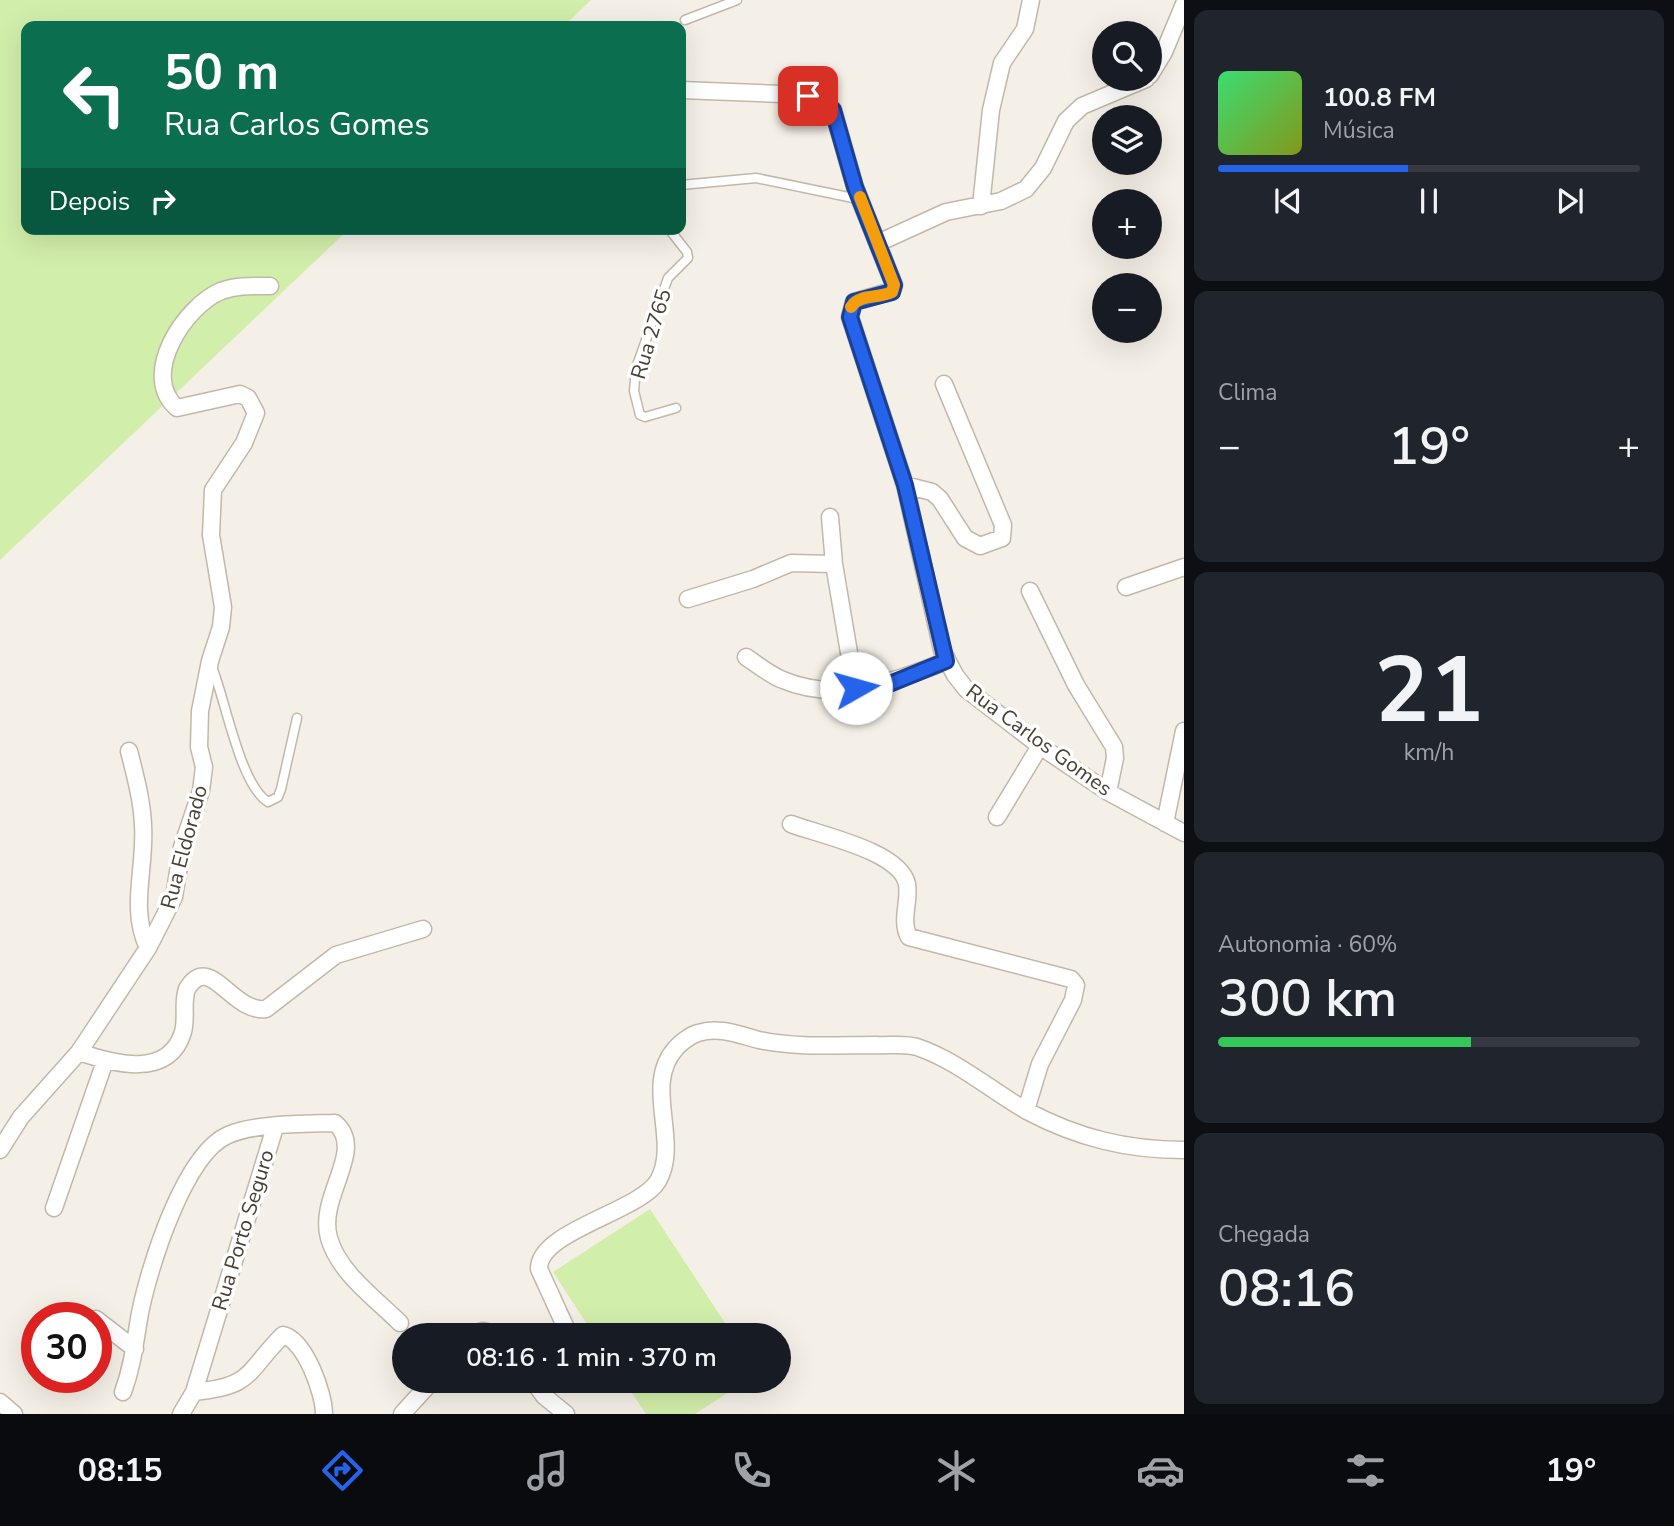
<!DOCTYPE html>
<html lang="pt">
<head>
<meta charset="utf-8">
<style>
  :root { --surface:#171b24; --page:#20242c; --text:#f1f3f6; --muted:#9ea1a6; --line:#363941; --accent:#2563eb }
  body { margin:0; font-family:"Nunito Sans",sans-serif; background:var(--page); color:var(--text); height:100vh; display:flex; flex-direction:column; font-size:26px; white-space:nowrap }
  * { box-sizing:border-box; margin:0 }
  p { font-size:23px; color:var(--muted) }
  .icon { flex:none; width:38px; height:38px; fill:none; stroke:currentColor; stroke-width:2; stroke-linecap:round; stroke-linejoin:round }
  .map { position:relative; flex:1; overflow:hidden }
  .side { display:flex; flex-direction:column; gap:10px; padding:10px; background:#0d0f14; width:490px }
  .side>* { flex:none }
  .hud { position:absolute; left:21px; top:21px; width:665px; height:214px; border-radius:14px; box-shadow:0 7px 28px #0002; background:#0b6e4f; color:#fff; overflow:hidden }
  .fabs { position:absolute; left:1092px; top:21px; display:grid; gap:14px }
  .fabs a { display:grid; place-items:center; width:70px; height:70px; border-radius:50%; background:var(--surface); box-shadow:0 7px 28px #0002; font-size:35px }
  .speed { position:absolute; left:21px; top:1302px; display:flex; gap:14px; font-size:35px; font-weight:700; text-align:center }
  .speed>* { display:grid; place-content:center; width:91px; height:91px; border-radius:50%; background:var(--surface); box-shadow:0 7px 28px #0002; line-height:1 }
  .speed .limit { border:10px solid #d22; background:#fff; color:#111 }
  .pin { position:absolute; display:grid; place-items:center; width:60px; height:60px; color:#fff; margin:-30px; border-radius:14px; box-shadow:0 4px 10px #0006 }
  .me { position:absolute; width:77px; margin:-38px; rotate:83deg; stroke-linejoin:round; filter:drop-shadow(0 0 5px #0008) }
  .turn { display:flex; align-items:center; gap:24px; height:147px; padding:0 28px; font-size:32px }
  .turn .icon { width:91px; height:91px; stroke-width:2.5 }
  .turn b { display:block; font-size:49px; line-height:60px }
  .then { display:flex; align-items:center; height:66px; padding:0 28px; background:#0003; gap:14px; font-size:26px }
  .big { font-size:52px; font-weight:600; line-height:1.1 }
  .side .tile { flex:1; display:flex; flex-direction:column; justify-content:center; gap:10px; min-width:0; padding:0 24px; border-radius:14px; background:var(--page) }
  .side .dial { align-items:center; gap:0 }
  .dial b { font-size:91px; line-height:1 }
  .song { display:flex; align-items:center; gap:21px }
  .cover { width:84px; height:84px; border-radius:10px; background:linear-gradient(135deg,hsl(140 70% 55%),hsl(70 70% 35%)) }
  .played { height:7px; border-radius:4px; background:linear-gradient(90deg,var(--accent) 45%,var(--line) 45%) }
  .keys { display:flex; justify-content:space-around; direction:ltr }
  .heat { display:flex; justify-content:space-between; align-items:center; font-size:38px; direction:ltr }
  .charge { height:10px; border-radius:5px; background:linear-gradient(90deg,#34c759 60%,var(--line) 0) }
  .trip { position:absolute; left:392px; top:1323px; width:399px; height:70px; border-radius:35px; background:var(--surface); box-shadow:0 7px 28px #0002; font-weight:600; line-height:70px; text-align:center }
  .dock { display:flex; height:112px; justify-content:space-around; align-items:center; background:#090b0e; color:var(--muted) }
  .dock .icon { width:49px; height:49px }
  .dock .current { color:var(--accent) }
  .dock b { font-size:32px; color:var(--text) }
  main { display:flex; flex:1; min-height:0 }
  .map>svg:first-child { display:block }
</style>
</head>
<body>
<main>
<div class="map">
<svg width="1184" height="1414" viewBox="0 0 1184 1414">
  <rect width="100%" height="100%" fill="#f5f0e7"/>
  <path fill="#d2eeab" d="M0,0H591L564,26H26V229H349L0,560Z
    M650,1209L733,1335H594L553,1272Z
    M624,1381H746L695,1414H646Z"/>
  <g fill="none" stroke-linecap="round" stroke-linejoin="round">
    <g stroke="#c2b8a8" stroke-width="11">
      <path id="lane" d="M685,20L737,0
        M681,185L756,178L858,199
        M669,229L687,252L688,258L668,278L636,368L634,391L640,415L645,417L676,408
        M212,667C225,698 240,785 268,802L278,797L281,789L297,718"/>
    </g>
    <g stroke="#c2b8a8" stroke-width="19">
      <path id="street" d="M1150,75L1164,52L1184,4
        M681,90L808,95L826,103L833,110L855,187L894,285L892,291L854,302L850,317L905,485L942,650L955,675L966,689L1040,746L1108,792L1184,833
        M981,206L991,110L1002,63L1025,29L1031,0
        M878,243L946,212L1001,201L1026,189L1043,168L1066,121L1082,106L1146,79
        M905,485L932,492L940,499L965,538L980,546L1002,538L1003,525L944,384
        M830,517L834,564L855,688
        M1126,587L1184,567
        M1030,591L1076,685L1114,747L1115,758L1108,792
        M688,599L753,579L791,563L834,564
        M746,657C758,665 770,675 783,680C837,703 895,682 946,661
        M129,751C135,775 142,800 143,825C146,868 129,908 148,948
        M997,817L1040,746
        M1165,823L1184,731
        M791,824C820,835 900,851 907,884C910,902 900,921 909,937L1071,979L1076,985L1073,1000L1040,1064L1026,1110
        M79,1052C114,1064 169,1079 183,1032C187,1018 182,1002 187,989C210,951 231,1013 266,1009L336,955L423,929
        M0,1150L21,1117L79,1052L148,948L174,897L182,847L201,791L204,767L199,747L200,711L210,661L221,627L223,607L211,535L213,490L244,443L256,413L248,398L240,394L177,408C139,375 185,306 221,291C237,285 253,286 270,286
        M54,1208L105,1061
        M96,1319L135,1349
        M468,1335L483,1331L500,1335
        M565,1335L566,1328L539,1269C538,1231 639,1212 658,1181C681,1141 642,1085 676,1048C680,1043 691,1035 698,1033C719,1026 739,1035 759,1040C797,1048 837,1045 875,1045C888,1046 905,1043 917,1047C958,1061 990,1090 1027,1111C1078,1138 1127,1150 1184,1150
        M533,1381L544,1396L566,1414
        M123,1392C133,1365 135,1341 140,1313C149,1268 184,1154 228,1135C255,1123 305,1124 335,1123C367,1150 317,1196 329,1238C339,1273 375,1298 400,1323
        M194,1392C254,1386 245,1373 283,1335C305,1340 324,1393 324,1414
        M0,1402L14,1414
        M181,1414L194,1392L275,1127
        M402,1414L432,1381"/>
    </g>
    <use href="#lane" stroke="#fff" stroke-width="8"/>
    <use href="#street" stroke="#fff" stroke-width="16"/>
  </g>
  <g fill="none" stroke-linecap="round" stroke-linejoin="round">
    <g stroke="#184099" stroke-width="18">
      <path id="route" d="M808,96L826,103L833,110L855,187L894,285L892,292L854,302L850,317L905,485L946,661L887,685L856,688"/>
    </g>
    <use href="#route" stroke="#2563eb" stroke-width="12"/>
    <path stroke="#f59e0b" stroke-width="12" d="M851,307C860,293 879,299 892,292L894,285L860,197"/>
  </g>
  <g text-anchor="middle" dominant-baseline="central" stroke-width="7" stroke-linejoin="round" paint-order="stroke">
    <g font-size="21" fill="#494035" stroke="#fff">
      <text transform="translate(651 334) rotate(-73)">Rua 2765</text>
      <text transform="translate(1039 740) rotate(36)">Rua Carlos Gomes</text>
      <text transform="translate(184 847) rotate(-75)">Rua Eldorado</text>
      <text transform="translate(243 1230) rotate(-73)">Rua Porto Seguro</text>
    </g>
  </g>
</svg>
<div class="fabs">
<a><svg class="icon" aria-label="search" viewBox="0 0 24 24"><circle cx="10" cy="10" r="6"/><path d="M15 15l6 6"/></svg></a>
<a><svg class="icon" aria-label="layers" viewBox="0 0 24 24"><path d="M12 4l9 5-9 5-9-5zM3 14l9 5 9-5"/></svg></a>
<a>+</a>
<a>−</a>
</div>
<div class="speed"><div class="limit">30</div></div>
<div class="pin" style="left:808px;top:96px;background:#d93025"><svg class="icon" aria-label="arrive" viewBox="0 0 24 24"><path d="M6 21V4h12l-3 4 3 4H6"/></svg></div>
<svg class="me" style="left:856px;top:688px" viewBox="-20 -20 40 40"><circle r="19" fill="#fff"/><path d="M0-13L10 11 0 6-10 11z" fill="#2563eb"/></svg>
<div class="trip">08:16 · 1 min · 370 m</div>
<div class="hud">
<div class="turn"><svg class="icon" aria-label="left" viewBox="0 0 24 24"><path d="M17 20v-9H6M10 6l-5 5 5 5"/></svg><div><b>50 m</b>Rua Carlos Gomes</div></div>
<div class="then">Depois<svg class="icon" aria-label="right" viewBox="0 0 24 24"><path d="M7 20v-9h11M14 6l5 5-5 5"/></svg></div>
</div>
</div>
<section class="side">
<div class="tile">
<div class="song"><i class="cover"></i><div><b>100.8 FM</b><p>Música</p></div></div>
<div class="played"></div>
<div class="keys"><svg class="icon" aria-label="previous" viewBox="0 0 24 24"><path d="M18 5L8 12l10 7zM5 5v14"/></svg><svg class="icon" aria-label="pause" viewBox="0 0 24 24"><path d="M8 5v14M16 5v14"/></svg><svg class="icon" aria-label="next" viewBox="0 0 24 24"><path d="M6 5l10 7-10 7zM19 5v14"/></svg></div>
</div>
<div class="tile"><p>Clima</p>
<div class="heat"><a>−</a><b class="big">19°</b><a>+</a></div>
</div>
<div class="tile dial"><b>21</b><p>km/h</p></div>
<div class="tile"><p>Autonomia · 60%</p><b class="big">300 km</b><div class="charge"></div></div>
<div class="tile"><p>Chegada</p><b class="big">08:16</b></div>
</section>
</main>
<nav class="dock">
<b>08:15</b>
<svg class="icon current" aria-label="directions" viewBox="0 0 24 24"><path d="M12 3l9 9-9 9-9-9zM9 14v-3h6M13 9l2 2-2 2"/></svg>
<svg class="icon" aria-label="music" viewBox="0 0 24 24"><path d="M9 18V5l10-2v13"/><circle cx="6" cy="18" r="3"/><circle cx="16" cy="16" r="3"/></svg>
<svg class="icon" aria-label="phone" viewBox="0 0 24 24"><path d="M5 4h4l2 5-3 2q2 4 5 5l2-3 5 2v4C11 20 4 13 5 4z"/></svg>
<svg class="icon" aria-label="climate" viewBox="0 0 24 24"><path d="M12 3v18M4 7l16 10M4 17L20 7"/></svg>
<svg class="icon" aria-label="car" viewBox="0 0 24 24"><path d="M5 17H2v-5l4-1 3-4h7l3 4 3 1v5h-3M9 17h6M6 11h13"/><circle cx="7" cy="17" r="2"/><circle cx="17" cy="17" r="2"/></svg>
<svg class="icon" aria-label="filters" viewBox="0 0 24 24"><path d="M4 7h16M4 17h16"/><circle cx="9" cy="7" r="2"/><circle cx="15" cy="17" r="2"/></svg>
<b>19°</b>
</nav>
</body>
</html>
